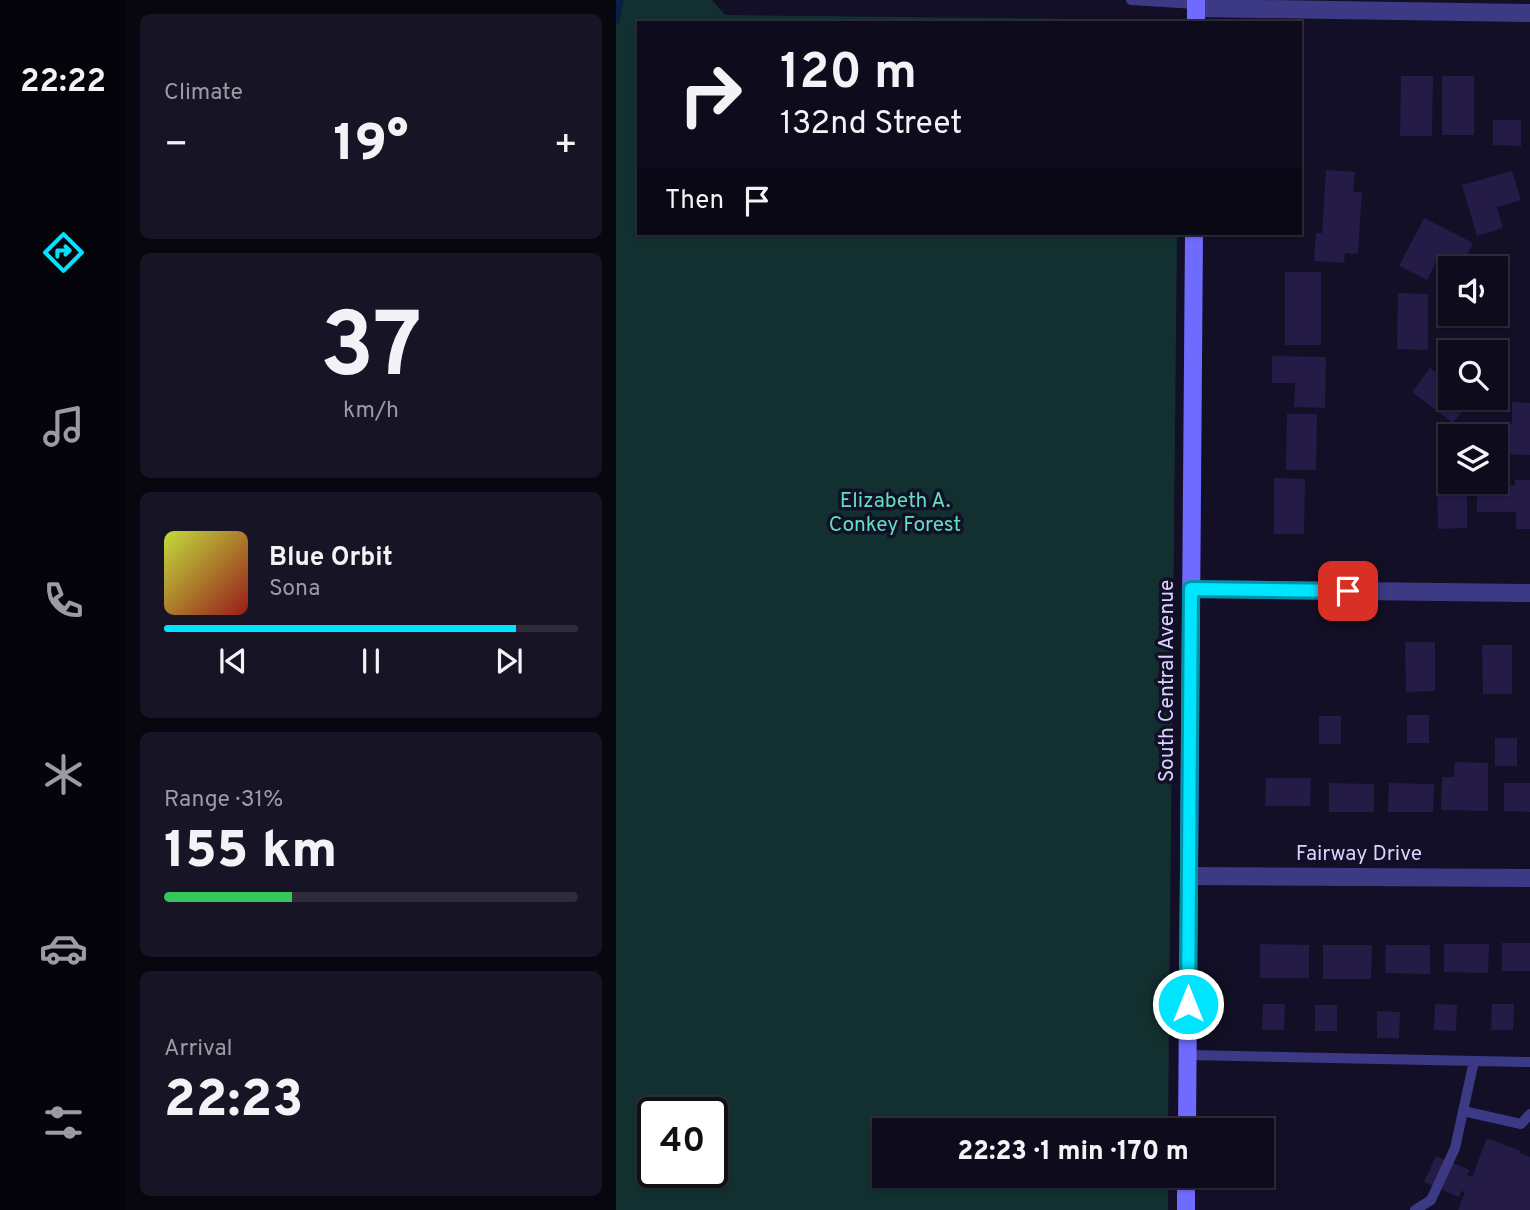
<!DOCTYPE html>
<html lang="en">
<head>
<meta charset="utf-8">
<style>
  :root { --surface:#0e0b1c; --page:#171425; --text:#f1f3f6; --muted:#9b9ba3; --line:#2e2b3b; --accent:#00e5ff }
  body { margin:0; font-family:Overpass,sans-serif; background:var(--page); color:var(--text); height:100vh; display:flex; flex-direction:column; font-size:26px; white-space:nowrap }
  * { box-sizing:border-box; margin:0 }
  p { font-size:23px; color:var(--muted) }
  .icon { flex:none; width:38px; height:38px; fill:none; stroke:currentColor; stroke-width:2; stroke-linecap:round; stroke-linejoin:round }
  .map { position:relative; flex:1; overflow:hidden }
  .sheet { display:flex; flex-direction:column; gap:14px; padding:14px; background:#08060f; width:490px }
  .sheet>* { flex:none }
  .hud { position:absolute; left:21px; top:21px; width:665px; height:214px; border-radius:0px; box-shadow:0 2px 5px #0004,0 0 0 2px var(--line); background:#0e0b1c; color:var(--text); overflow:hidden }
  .controls { position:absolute; left:822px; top:256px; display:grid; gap:14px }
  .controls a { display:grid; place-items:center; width:70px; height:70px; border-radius:0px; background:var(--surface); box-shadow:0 2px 5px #0004,0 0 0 2px var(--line); font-size:35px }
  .speed { position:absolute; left:21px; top:1097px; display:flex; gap:14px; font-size:35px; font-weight:700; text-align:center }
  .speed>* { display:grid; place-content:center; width:91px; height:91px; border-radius:50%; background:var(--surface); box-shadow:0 2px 5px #0004,0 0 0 2px var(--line); line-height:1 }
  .speed .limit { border:4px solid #111; border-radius:10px; background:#fff; color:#111 }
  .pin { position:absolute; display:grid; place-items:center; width:60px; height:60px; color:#fff; margin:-30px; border-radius:14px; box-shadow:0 4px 10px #0006 }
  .me { position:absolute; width:77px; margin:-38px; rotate:0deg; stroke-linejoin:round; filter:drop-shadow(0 0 5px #0008) }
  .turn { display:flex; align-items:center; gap:24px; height:147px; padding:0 28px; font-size:32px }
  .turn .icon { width:91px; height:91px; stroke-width:2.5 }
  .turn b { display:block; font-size:49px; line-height:60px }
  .then { display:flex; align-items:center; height:66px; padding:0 28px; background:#0003; gap:14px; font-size:26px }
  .big { font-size:52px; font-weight:800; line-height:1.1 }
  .sheet .card { flex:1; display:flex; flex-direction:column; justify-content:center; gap:10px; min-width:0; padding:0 24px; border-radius:10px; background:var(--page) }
  .sheet .dial { align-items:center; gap:0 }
  .dial b { font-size:91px; line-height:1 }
  .song { display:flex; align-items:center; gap:21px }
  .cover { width:84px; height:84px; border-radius:10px; background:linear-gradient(135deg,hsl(70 70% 55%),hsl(0 70% 35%)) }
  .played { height:7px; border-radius:4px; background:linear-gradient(90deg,var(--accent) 85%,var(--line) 85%) }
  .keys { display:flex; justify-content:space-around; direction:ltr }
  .heat { display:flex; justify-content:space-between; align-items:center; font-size:38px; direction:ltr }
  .charge { height:10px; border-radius:5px; background:linear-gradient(90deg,#34c759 31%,var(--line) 0) }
  .trip { position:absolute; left:256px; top:1118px; width:402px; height:70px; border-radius:0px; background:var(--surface); box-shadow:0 2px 5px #0004,0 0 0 2px var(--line); font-weight:800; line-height:70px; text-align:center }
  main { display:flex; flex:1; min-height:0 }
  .tabs { display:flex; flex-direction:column; width:126px; justify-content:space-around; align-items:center; background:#06040b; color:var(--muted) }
  .tabs .icon { width:49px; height:49px }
  .tabs .selected { color:var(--accent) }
  .tabs b { font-size:32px; color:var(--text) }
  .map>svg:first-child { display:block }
</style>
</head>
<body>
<main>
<nav class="tabs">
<b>22:22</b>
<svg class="icon selected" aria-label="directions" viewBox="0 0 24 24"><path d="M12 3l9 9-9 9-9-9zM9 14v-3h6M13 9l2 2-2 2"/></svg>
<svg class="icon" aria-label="music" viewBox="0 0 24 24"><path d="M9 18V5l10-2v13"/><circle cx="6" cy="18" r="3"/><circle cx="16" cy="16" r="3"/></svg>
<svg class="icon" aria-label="phone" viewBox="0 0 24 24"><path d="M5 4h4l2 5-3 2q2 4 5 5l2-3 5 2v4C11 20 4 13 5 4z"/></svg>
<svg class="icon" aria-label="climate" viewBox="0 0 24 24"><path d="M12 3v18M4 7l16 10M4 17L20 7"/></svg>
<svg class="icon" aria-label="car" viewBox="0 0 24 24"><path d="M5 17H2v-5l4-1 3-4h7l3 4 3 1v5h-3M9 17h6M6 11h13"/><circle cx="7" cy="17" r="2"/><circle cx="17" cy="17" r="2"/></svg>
<svg class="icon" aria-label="filters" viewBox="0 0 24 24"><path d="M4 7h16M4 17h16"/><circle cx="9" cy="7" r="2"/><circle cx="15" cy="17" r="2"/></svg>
</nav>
<section class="sheet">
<div class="card"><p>Climate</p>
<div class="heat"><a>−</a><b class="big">19°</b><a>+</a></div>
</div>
<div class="card dial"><b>37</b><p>km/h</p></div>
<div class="card">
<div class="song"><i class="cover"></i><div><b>Blue Orbit</b><p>Sona</p></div></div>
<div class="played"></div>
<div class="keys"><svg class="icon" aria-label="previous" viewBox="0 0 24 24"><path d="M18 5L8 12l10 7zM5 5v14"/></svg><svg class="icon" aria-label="pause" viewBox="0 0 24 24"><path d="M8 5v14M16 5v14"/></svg><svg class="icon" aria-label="next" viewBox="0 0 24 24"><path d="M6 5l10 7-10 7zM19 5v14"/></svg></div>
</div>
<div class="card"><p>Range · 31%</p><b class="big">155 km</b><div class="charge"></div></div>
<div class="card"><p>Arrival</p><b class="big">22:23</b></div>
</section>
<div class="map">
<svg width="914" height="1210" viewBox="0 0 914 1210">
  <rect width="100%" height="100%" fill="#130f26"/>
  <path fill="#12302f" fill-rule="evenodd" d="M0,0H96L109,15L547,20L554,23H23V233H561L552,1130H268V1176H552V1210H0ZM37,1113H96V1172H37Z"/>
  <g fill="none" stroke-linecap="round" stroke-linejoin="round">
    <path stroke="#0a1f44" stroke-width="7" d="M0,20L4,0"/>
  </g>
  <path fill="#241b47" d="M785,76H817L816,136H784Z
    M826,76H858V135H826Z
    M877,120H905V146L877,145Z
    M710,170L739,172L737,192H746L742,254L729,253L728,263L698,261L700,233H706Z
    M896,171L905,200L881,207L887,228L861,236L846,185Z
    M808,218L857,243L844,268L823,256L811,280L783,266Z
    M669,272H705V345H669Z
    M782,293L812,294V350L781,349Z
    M656,356L710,357L709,408L678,407L679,383H656Z
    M814,368L835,384V397H857L837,423L796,392Z
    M896,402L914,403V455L880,454V436H871L872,423L896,424Z
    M671,414H701L700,470H670Z
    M658,478L689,479L688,534H658Z
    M821,479L851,481V528L822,529Z
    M899,480H914V529H900V512H861V485H899Z
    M789,642H819V691L790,692Z
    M866,645H896V694H867Z
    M791,715H813V743H791Z
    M703,716H725V744H703Z
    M879,738H901V766H879Z
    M839,762L872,763V811L825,810L826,777H838Z
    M650,778H695L694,806H649Z
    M713,783L758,784V812H713Z
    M773,783L818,784L817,812H772Z
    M888,783H914V812L888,811Z
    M886,943H914V971H886Z
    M644,944L693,945V978H644Z
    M828,944H873L872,973L828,972Z
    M707,945H756L755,979H707Z
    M770,945H814V974L769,973Z
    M647,1004H669L668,1030H646Z
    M819,1004L841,1005L840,1031L818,1030Z
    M876,1004H898L897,1030H875Z
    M699,1005H721V1031H699Z
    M761,1011L784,1012L783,1038H761Z
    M871,1138L905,1151L904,1153L914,1157V1210H842L849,1192L845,1191L843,1197L808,1182L820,1156L854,1170L851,1175L856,1177Z"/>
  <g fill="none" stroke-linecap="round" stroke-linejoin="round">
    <path stroke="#3d3a85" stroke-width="10" d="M515,0L580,4
      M571,1055L914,1062
      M847,1111L905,1124L914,1114
      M799,1210L815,1200L839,1148L858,1061"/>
    <path stroke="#3d3a85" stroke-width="18" d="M580,8L914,13
      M575,589L914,593
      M573,876L914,878"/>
    <path stroke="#6f6bff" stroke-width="18" d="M580,23V0
      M571,1130L578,233
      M570,1210V1176"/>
  </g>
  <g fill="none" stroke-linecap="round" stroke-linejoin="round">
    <g stroke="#0095a6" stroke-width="18">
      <path id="route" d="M572,1004L575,589L732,591"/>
    </g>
    <use href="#route" stroke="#00e5ff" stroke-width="12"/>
  </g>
  <g text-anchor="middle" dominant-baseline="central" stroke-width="7" stroke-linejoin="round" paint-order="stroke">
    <g font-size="21" fill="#5fe0c0" stroke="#130f26">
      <text x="279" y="501">Elizabeth A.<tspan x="279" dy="24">Conkey Forest</tspan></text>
    </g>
    <g font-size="21" fill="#d9d4ff" stroke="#130f26">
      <text transform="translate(551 681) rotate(-90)">South Central Avenue</text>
      <text x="743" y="854">Fairway Drive</text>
    </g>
  </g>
</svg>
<div class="controls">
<a><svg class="icon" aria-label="sound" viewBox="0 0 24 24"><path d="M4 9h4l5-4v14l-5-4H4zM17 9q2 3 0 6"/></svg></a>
<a><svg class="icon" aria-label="search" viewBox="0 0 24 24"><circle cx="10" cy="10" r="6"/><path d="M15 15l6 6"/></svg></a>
<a><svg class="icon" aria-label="layers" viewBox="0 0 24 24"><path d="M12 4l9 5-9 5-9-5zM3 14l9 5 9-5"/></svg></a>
</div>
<div class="speed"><div class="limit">40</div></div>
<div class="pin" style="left:732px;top:591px;background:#d93025"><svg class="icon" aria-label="arrive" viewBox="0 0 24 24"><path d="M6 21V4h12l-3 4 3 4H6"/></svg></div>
<svg class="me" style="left:572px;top:1004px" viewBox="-20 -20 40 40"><circle r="17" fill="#00e5ff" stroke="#fff" stroke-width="3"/><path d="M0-11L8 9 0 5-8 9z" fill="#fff"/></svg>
<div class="trip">22:23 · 1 min · 170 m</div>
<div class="hud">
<div class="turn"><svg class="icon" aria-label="right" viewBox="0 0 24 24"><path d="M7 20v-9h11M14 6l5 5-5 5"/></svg><div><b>120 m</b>132nd Street</div></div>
<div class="then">Then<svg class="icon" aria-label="arrive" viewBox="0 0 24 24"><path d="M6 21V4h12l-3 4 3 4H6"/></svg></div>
</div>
</div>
</main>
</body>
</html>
